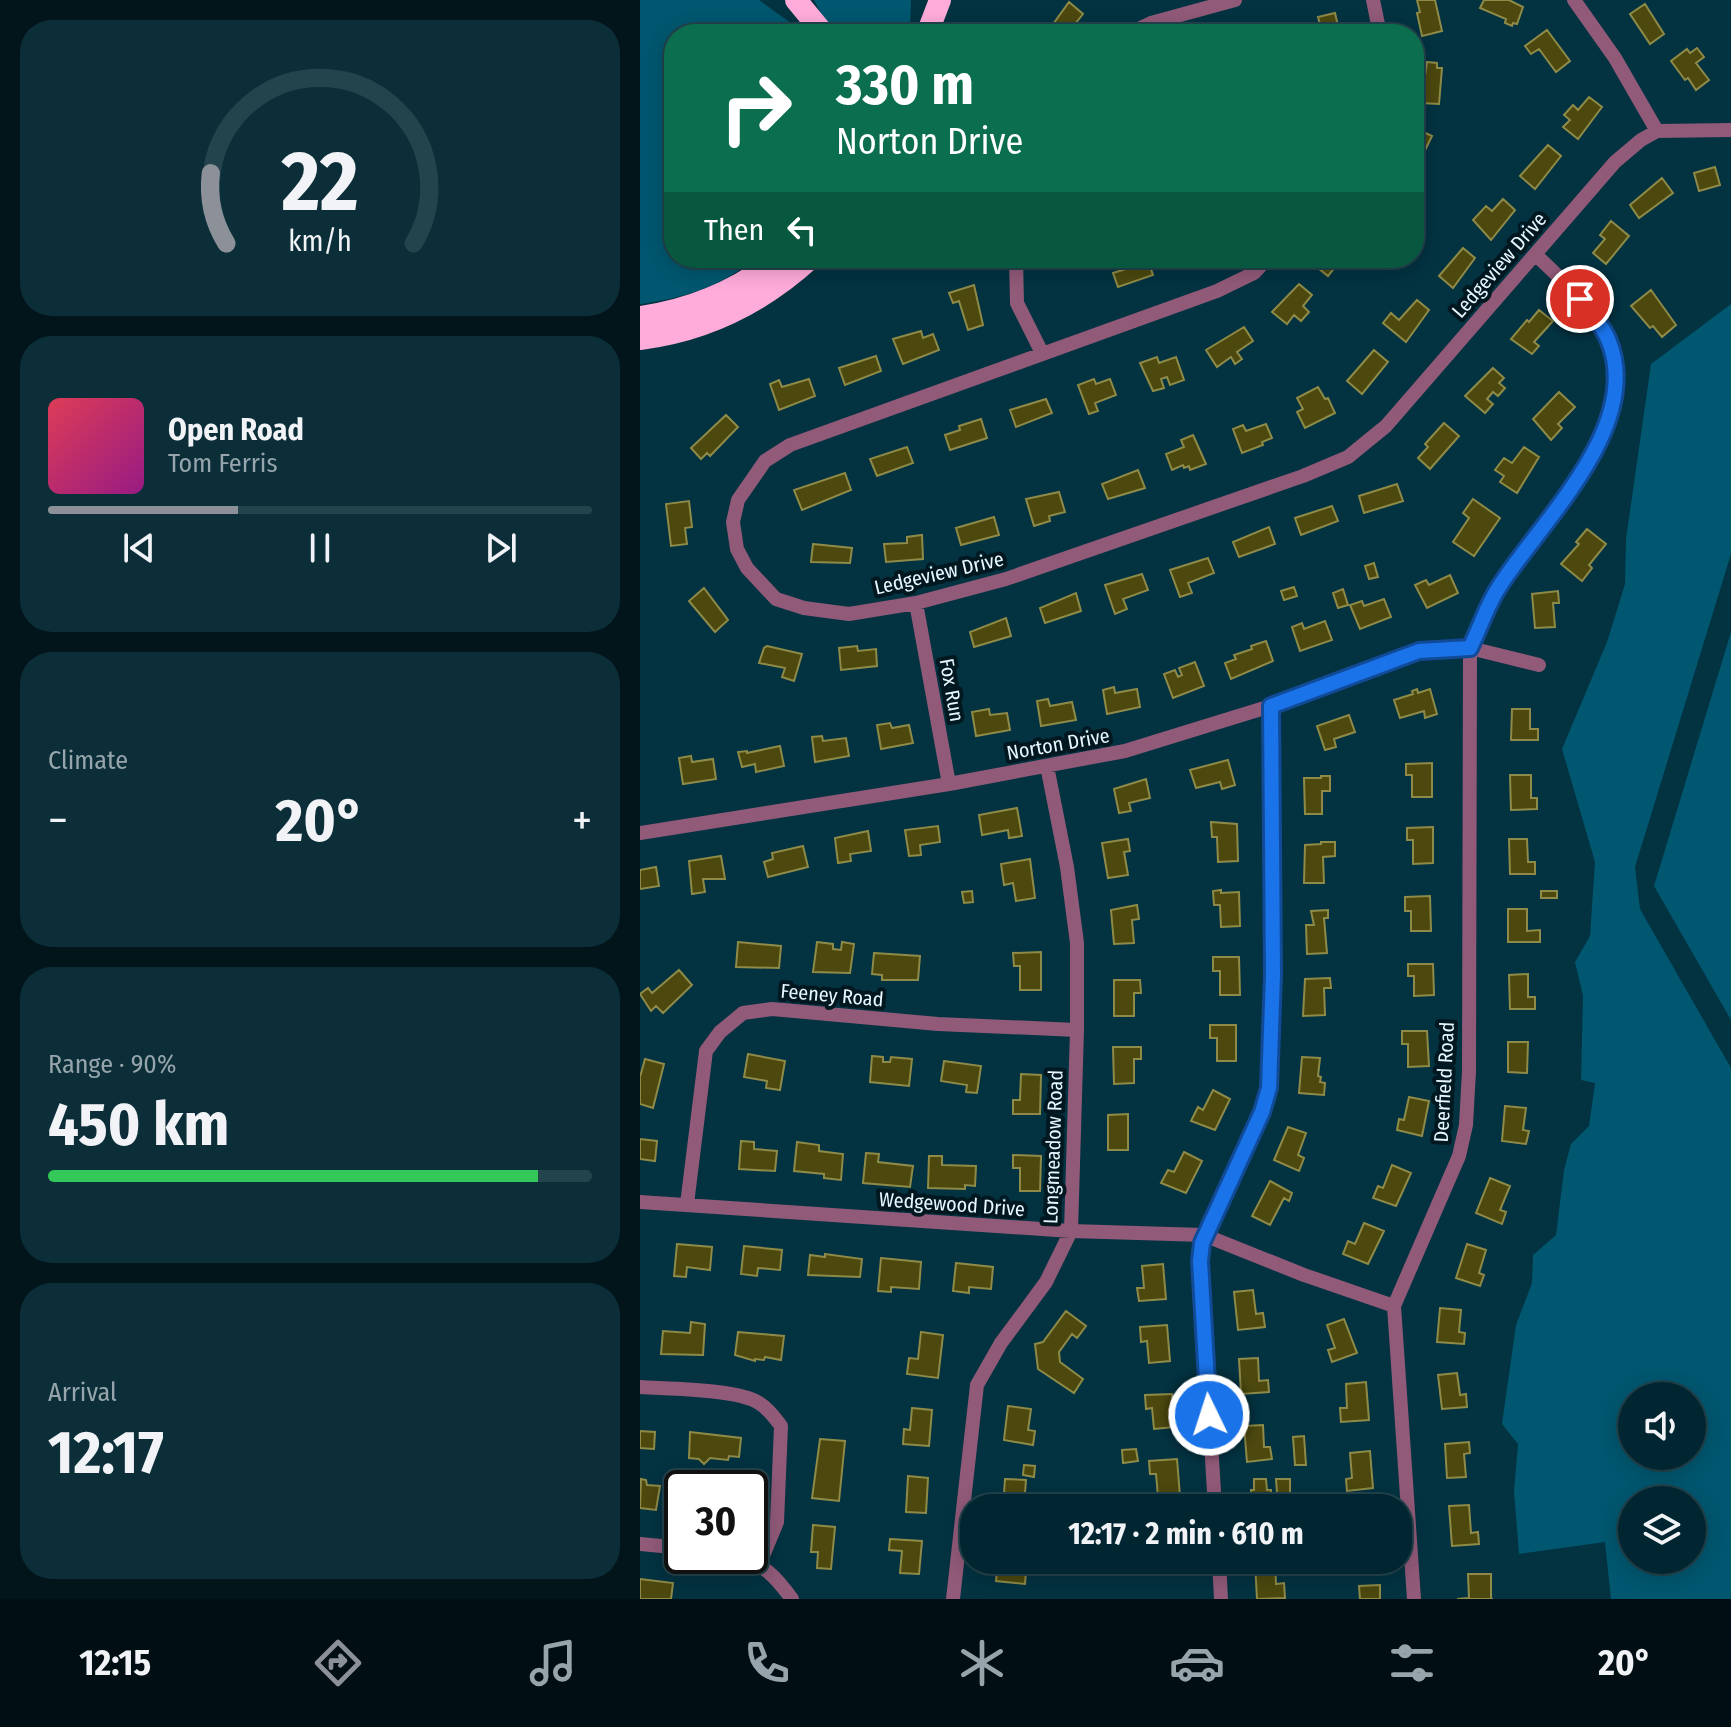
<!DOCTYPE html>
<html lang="en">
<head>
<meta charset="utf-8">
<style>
  :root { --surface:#022631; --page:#0c2e39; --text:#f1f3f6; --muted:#96a5ab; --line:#23434d; --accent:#8c9099 }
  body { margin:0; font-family:"Fira Sans Condensed",sans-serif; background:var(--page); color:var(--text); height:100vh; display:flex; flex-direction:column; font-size:30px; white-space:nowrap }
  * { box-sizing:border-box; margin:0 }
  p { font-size:26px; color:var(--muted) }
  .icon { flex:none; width:44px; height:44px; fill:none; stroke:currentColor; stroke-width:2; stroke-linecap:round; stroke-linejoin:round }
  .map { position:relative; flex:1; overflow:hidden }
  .drawer { display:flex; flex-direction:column; gap:20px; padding:20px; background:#01151b; width:640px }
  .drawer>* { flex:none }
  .hud { position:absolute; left:24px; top:24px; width:760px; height:244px; border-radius:32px; box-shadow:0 4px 20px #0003,0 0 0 2px var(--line); background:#0b6e4f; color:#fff; overflow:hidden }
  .buttons { position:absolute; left:978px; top:1382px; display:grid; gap:16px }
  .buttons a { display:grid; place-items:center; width:88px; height:88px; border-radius:50%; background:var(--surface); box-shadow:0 4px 20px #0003,0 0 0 2px var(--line); font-size:40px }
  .speed { position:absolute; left:24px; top:1470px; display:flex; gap:16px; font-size:40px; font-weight:700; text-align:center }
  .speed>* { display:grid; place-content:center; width:104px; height:104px; border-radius:50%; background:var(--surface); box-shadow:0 4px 20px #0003,0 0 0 2px var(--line); line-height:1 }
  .speed .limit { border:4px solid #111; border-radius:12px; background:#fff; color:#111 }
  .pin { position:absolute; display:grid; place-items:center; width:68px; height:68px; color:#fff; margin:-34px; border:4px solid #fff; border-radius:50%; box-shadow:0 2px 8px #0007 }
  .me { position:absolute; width:88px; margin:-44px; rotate:356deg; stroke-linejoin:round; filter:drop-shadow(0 0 6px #0008) }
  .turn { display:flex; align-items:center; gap:28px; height:168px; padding:0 40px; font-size:36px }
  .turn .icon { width:104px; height:104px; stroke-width:2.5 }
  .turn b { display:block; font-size:56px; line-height:68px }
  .then { display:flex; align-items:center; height:76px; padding:0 40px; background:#0003; gap:16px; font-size:30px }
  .big { font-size:60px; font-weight:700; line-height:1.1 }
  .drawer .tile { flex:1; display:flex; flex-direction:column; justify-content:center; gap:12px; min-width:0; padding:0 28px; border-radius:32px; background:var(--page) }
  .drawer .dial { align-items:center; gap:0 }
  .dial svg { height:208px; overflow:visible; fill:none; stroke:var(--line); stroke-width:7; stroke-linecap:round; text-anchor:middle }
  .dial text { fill:var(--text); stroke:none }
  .song { display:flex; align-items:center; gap:24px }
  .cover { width:96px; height:96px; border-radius:12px; background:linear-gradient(135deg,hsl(350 70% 55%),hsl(310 70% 35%)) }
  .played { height:8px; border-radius:4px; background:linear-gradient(90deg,var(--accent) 35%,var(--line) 35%) }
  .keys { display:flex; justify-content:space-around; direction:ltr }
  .heat { display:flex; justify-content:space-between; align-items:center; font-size:44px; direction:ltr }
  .charge { height:12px; border-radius:6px; background:linear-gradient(90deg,#34c759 90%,var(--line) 0) }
  .trip { position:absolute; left:320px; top:1494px; width:452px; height:80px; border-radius:32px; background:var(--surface); box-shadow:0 4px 20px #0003,0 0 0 2px var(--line); font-weight:700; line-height:80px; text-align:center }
  .tab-bar { display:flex; height:128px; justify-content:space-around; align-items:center; background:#010f14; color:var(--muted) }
  .tab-bar .icon { width:56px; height:56px }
  .tab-bar .active { color:var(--accent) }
  .tab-bar b { font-size:36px; color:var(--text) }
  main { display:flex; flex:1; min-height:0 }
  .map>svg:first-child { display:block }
</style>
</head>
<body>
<main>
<section class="drawer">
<div class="tile dial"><svg viewBox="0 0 100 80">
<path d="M14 69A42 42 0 1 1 86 69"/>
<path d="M14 69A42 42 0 0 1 8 42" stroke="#8c9099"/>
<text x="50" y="56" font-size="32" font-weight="700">22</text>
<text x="50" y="72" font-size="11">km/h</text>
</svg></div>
<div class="tile">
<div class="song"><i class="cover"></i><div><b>Open Road</b><p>Tom Ferris</p></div></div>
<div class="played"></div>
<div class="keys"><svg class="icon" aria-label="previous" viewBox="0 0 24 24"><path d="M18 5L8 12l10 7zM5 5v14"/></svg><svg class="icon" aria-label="pause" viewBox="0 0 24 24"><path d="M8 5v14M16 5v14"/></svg><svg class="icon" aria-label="next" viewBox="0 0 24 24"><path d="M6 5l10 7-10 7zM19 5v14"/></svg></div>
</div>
<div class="tile"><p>Climate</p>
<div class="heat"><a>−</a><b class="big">20°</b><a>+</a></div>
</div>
<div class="tile"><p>Range · 90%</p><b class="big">450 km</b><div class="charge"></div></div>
<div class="tile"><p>Arrival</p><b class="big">12:17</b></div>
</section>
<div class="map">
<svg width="1091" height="1599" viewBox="0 0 1091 1599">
  <rect width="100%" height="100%" fill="#033241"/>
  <path fill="#01576f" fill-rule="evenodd" d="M0,0H119L155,26L160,34H34V258H114C85,286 39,299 0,304Z
    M174,0H271L270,34H192Z
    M1091,304V554L995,867L1000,909L1091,1068V1599H971L965,1542L879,1554L874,1491L878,1444L862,1424L876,1325L892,1283L893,1255L916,1235L924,1170L931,1144L949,1126L955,1083L941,1080L943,996L935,962L950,936L955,862L922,749L967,642L985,584L986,539L1011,364ZM1052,1396V1456H992V1396ZM992,1500H1052V1560H992Z
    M1091,632V1020L1014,886Z"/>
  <path fill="#4c480e" stroke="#8e8a47" stroke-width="2" d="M777,0H795L802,31L782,36L777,13L780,12Z
    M844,0H869L883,7L877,24L873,23L872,26L865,23L866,19L840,8Z
    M429,2L443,14L427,34H406Z
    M1005,4L1024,34L1010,44L990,14Z
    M695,13L700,34H674L682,32L678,17Z
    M907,30L930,61L916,72L899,49L891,54L885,46Z
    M1057,48L1064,57L1056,63L1069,80L1056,90L1048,78L1045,80L1031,61L1047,49L1050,53Z
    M787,62L797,63V68H802L799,104L781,103Z
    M949,97L962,107L938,139L923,127L930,120L924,115L933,105L938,110Z
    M777,129L792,136L775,171L774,135Z
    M908,145L921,156L895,189L880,176Z
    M1075,167L1080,185L1059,191L1054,173Z
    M1022,178L1033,193L999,218L990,205Z
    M863,199L875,210L851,240L833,220L846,206L852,211Z
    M971,221L989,236L966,264L953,253L965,239L960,235Z
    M823,248L835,258L813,288L799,276Z
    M482,258H507L513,275L478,287L473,273L486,269Z
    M678,258H702L688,276L673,264Z
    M659,284L672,295L663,306L669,312L661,321L654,315L647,324L632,312Z
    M334,285L343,325L328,330L319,301L313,303L309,293Z
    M1011,290L1036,325L1022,337L1013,326L1010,328L991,306Z
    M777,300L789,310L766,342L743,323L751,313L759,320Z
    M899,310L913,321L894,342L899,346L892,354L871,339L887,320L889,322Z
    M604,327L613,341L597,352L602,359L595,364L591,357L577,367L566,350Z
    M281,331L283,338L293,334L299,350L263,364L253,339Z
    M734,350L748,362L722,394L707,381Z
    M236,356L241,371L205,385L199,368Z
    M517,357L519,363L536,357L544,380L530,385L527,377L521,379L524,388L513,391L500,363Z
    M853,368L864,378L859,383L865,388L858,396L853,392L847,399L853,404L845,413L825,396Z
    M169,379L175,396L139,410L130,384L139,380L142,387Z
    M454,379L456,384L470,379L476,395L455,403L458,411L449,414L438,385Z
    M678,387L685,399L688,398L695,413L665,428L657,412L663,409L657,398Z
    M919,392L935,407L918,424L922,428L911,440L893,419Z
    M406,399L412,413L376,427L370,410Z
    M86,415L98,427L70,456L67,453L61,459L51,448Z
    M341,419L347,438L310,450L305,435L320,430L319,426Z
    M804,423L819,436L790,469L778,458L788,447L785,444Z
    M626,424L632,438L622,442L623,445L602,453L593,429L603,425L606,431Z
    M553,435L566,464L550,470L549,466L544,468L543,465L532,470L526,454L544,447L541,440Z
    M267,447L273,463L237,476L230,459Z
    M884,447L899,457L877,493L860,482L864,476L855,470L864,458L872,463Z
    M498,470L505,488L468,499L462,484Z
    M205,473L211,490L162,510L154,490Z
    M757,484L763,501L724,513L719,496Z
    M419,492L425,512L409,516L410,521L394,526L386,499Z
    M833,499L860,518L834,556L813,542L829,518L823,513Z
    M49,501L52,527L45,528L47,544L31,546L26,504Z
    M692,506L698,521L661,535L655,518Z
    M354,517L359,535L321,545L316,528Z
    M629,527L635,544L599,557L593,542Z
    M947,529L966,544L949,565L952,568L942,581L921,564L939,544L936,542Z
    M282,535L283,559L246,562L244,544L267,543V537Z
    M173,544L212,548L210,563L171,562Z
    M568,558L574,573L548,583L552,593L540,597L530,570Z
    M734,563L738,577L729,579L725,566Z
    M502,574L508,590L483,599L487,609L475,614L465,585Z
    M810,575L818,593L787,608L775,585L786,580L789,585Z
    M654,587L657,596L644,600L641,591Z
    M64,588L88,620L75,632L49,601Z
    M703,589L708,605L698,608L693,593Z
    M918,591L919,603H913L915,627L895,628L892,594Z
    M436,593L441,611L405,623L400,608Z
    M744,599L751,617L720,629L710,605L722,601L724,606Z
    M366,618L371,636L334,647L330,632Z
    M685,621L692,640L660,651L652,627L662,623L664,629Z
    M626,641L633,661L591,679L585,663L596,659L594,655L612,649L611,646Z
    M127,646L162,654L154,681L142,677L145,668L119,663L124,648Z
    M217,646L218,651L236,649L237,666L201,670L199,648Z
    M555,662L564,686L533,698L524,674L535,670L538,677L542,675L539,668Z
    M474,687L475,693L497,689L500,707L467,714L463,690Z
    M777,689L778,693L790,689L797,714L785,718L784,711L760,718L754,700L773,694L772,691Z
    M408,699L410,706L432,702L436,720L401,726L397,701Z
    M349,709L350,715L367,713L370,730L336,736L332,712Z
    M872,709H890V729H898V740H871Z
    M709,715L715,732L694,739L696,747L685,750L677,726Z
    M250,723L252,728L269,725L273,743L241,749L237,725Z
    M182,736L183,741L206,738L209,756L175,762L172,737Z
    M140,746L144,766L116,772L115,764L102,767L98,752L107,751V753Z
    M51,756L52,762L73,759L76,779L43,784L39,758Z
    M588,760L595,785L582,789L580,782L556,788L550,770Z
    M792,763V797H772V775H766V764Z
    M870,775H891V798H897V809L871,810Z
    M681,776H690V791H682V814H665L664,778H681Z
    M506,779L510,798L489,803L491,811L479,813L474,789Z
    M377,808L382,836L369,838L368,830L342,835L339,815Z
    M571,822L597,824L598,861L578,862L577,837H572Z
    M298,826L300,842L280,845L281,855L269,856L265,830Z
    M793,827V863L773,864V840H767V828Z
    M228,831L231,851L210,854L211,861L198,863L195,838Z
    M488,839L490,851L484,852L488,875L468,878L462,843Z
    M869,839H887L888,862H895V874H870Z
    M681,842H695V856L683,857L684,883H664L665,845L681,844Z
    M163,846L168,867L128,877L124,862L133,859L132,853Z
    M81,856L85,879H63L65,892L52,894L49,861Z
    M390,859L395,898L376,901L373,883L364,885L361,864Z
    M16,867L19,886L0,889V870Z
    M581,890V893L599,892L600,926L581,927L580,905H574L573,891Z
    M332,891L333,902L324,903L322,892Z
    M901,891H917V898H901Z
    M790,896L791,931H771V911H765V897Z
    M497,905L499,919L492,920L494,943L474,944L471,910Z
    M868,909H887V931L900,930V942H868Z
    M688,910V918H684L687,953L667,954L666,925H674L671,911Z
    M98,942L141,946L139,968L96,967Z
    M177,942L193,944V949L201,950L202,942L214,944L210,973L173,972Z
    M401,952V990H380V966H374L373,953Z
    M234,953L280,956L278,980H242V975L232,974Z
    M573,957H599L600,995H580V971H573Z
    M768,964H793L794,995L774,996V976H768Z
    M39,970L52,985L23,1013L16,1006L11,1011L0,994L8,988L12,993Z
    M888,974V997H895V1009H870L869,975Z
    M690,978L691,988H684L685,1015L663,1016L665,979Z
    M474,980H500L501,993H494V1016H474Z
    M570,1025H596V1061H577V1038H570Z
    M762,1031H787L789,1066L768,1067V1044H762Z
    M868,1042H888L887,1073L868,1072Z
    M473,1047H501V1059H494V1083L474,1084Z
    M108,1054L145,1061L140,1090L126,1088L127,1081L104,1077Z
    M232,1056L243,1057V1062H250L251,1057L272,1059L269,1086L230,1082Z
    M662,1057L680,1058L678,1076L681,1077L680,1082L685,1083L684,1095L659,1093Z
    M5,1059L24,1064L13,1108L0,1104V1077Z
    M304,1061L341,1066L337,1093L326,1092L327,1085L301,1081Z
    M381,1074L401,1075L400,1114H373V1100H380Z
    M573,1090L590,1099L575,1130L551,1121L558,1107L563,1110Z
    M769,1097L789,1101L782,1136L757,1130L759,1119L764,1120Z
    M865,1106L886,1108L883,1130L889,1131L886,1144L862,1141Z
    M488,1114V1150H468V1115Z
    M648,1127L666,1133L658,1155L664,1158L659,1171L634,1160Z
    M0,1139L17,1141L15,1161L0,1159Z
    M101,1141L114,1142V1149L137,1151L135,1171L99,1169Z
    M157,1142L179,1145V1151L203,1154L201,1180L184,1178V1174L154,1171Z
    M544,1152L562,1161L546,1193L521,1183L528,1170L534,1172Z
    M226,1153L239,1154L238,1162L273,1166L270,1187L223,1183Z
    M373,1155L401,1156L400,1191H380V1168H373Z
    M289,1156H302V1165L336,1166L335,1186L325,1185V1189L288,1188Z
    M752,1165L771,1173L756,1206L733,1198L738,1186L743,1188Z
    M850,1178L870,1186L860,1210L866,1212L862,1224L836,1213Z
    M630,1181L652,1193L649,1201L644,1198L630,1225L612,1216Z
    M724,1223L744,1231L728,1264L703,1254L708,1241L715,1244Z
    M37,1244L72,1247L70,1270L47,1267L46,1277L34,1276Z
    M827,1244L846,1250L839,1273L844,1275L840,1286L816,1278Z
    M104,1246L142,1250L140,1270L118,1268L117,1276L101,1274Z
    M185,1254L222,1259L220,1277L168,1275L170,1255L185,1257Z
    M241,1258L281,1262L279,1289L251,1287V1292L238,1291Z
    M316,1263L353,1267L351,1289L329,1287V1293L313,1291Z
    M523,1264L526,1299L499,1301L497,1288H504L502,1266Z
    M613,1290L616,1314L623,1313L625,1327L598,1330L594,1292Z
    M800,1308L821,1310L819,1332L825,1333L824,1344L797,1342Z
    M426,1311L446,1326L437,1338L432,1334L419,1352L420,1362L443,1379L434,1393L398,1369L395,1344L403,1342Z
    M704,1319L717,1353L692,1362L688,1350L695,1348L687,1325Z
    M51,1322L65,1324L63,1355L21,1354L23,1331L50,1333Z
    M527,1325L530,1361L509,1363L507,1341L501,1342L500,1327Z
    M98,1332L144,1336L141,1360L125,1357L124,1360L115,1359V1361L95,1355Z
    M281,1332L303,1335L298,1378L267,1374L269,1358L278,1359Z
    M618,1358L619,1381L628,1380L629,1392L601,1394L599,1359Z
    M817,1373L820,1395L826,1394L827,1407L802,1409L798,1375Z
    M726,1382L729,1420L701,1422L700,1408H707L706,1384Z
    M532,1394L534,1427L514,1429L512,1408L506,1409L505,1395Z
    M368,1406L391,1409L388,1430L395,1431L393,1445L364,1440Z
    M272,1408L292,1410L289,1446L263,1444L264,1429L270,1430Z
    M623,1425L624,1447H630L632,1459L607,1462L604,1426Z
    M0,1431L15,1432L14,1449L0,1448Z
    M50,1432L101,1438L99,1457L89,1456L88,1460L70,1458L64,1464L59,1459L49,1458Z
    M664,1436L666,1465H655L653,1437Z
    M180,1439L205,1441L199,1501L172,1498Z
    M829,1442L830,1453L824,1454L826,1477L807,1478L805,1444Z
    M496,1449L498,1461L483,1463L482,1450Z
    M730,1451L733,1488L707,1491L706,1479L712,1478L710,1453Z
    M537,1459L540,1496L518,1497L516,1474H510L509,1461Z
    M384,1465L395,1466L394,1477L383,1475Z
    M268,1476L288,1478L286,1513L266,1512Z
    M1,1479L6,1480L7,1485L20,1486L16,1510L0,1508Z
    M365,1479L386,1480L384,1505H390V1508H363Z
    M614,1479H626L627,1490H631V1508H612L611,1490H614Z
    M636,1479H650V1493H637Z
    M829,1505L831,1533L838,1532L839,1544L812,1546L809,1506Z
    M173,1525L195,1527L191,1569L177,1568L178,1552H171Z
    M250,1539L282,1541L279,1574L260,1573L262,1551L249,1550Z
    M358,1560H381L380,1571L386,1572L385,1584L356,1581Z
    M520,1560H542V1565L520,1566Z
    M635,1561L636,1584L644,1583L645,1598L617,1599L615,1562Z
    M828,1574H851V1599H853H817L829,1598Z
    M0,1579L33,1583L31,1599H0Z
    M740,1585V1599H720L719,1586Z"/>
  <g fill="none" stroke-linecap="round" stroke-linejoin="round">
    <path stroke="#915a79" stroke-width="14" d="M733,0L740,34
      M934,0L975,58L1017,131L1091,130
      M488,34L511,23L595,0
      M376,258L377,303L402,353
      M628,258L614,273L577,291L150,445L125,461L98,500L93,522L97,549L107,568L136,599L164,608L209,614L276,603L366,579L663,476L708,457L746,426L975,162L1001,140L1017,131
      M276,603L309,784
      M0,833L309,784L485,751L631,706L779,651L830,648L899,665
      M0,1202L431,1231L564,1235L664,1275L754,1306
      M47,1204L66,1051L80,1032L103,1013L132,1009L298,1024L437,1030
      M0,1387C29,1389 97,1389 119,1403C129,1409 135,1418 141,1426L137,1522L120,1563
      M575,1508L560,1261L564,1235L622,1112L629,1088L633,975L631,706
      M0,1544L42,1548
      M97,1556C125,1565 135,1576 152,1599
      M579,1560L581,1599
      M313,1599L337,1385L361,1343L406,1282L431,1231L437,1030V943L427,867L407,766
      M774,1599L754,1306L819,1156L826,1125L829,1071L830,648C839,628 847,606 859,587C899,524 1010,419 966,337C949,304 921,279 895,254"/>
    <path stroke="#ffacda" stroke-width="22" d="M156,0L184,34
      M287,34L300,0
      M0,317C51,310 98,290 139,258
      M0,339C65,331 123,302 171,258"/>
  </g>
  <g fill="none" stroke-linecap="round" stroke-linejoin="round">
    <g stroke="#114b97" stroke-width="20">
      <path id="route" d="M569,1415L560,1261L562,1243L622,1112L629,1088L633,975L631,706L779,651L830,648C840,628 847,605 859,587C901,521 1005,425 968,339C962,325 950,311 940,299"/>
    </g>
    <use href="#route" stroke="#1a73e8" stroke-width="14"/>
  </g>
  <g text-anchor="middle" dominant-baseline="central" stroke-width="8" stroke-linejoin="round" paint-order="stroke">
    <g font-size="20" fill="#e9f8fe" stroke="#011821">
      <text transform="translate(859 265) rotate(-49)">Ledgeview Drive</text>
      <text transform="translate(299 573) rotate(-13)">Ledgeview Drive</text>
      <text transform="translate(312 690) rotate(80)">Fox Run</text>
      <text transform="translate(418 744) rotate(-10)">Norton Drive</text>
      <text transform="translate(192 995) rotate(5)">Feeney Road</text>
      <text transform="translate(804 1082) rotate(-87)">Deerfield Road</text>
      <text transform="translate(413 1147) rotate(-88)">Longmeadow Road</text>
      <text transform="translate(312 1204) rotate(4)">Wedgewood Drive</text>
    </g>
  </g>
</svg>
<div class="buttons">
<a><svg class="icon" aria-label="sound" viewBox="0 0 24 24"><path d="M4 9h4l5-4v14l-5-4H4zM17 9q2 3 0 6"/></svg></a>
<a><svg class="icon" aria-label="layers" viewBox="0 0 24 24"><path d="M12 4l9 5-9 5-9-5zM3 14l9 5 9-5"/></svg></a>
</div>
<div class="speed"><div class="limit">30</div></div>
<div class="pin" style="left:940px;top:299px;background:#d93025"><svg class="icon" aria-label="arrive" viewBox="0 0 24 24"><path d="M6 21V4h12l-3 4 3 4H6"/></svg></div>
<svg class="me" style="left:569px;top:1415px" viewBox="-20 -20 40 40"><circle r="17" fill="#1a73e8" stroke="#fff" stroke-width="3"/><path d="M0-11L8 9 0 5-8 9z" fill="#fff"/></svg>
<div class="trip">12:17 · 2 min · 610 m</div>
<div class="hud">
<div class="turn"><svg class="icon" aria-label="right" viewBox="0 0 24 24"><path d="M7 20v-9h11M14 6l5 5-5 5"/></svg><div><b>330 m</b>Norton Drive</div></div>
<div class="then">Then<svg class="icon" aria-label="left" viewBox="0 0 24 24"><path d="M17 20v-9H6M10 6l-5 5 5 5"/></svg></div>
</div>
</div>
</main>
<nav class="tab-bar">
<b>12:15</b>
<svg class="icon active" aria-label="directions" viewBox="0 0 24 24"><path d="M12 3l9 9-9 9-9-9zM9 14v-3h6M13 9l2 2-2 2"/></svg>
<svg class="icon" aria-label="music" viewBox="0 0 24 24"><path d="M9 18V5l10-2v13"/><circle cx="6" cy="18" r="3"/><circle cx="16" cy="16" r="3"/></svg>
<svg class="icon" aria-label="phone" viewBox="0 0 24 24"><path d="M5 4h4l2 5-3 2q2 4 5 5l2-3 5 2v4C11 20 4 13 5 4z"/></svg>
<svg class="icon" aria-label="climate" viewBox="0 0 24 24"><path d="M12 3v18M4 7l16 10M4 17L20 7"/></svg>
<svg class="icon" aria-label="car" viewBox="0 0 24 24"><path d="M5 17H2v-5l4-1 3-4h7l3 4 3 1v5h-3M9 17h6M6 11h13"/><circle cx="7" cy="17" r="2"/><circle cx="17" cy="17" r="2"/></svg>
<svg class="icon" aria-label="filters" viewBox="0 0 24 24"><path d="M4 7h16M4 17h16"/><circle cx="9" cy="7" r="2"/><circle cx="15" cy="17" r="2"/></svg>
<b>20°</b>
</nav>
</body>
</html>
